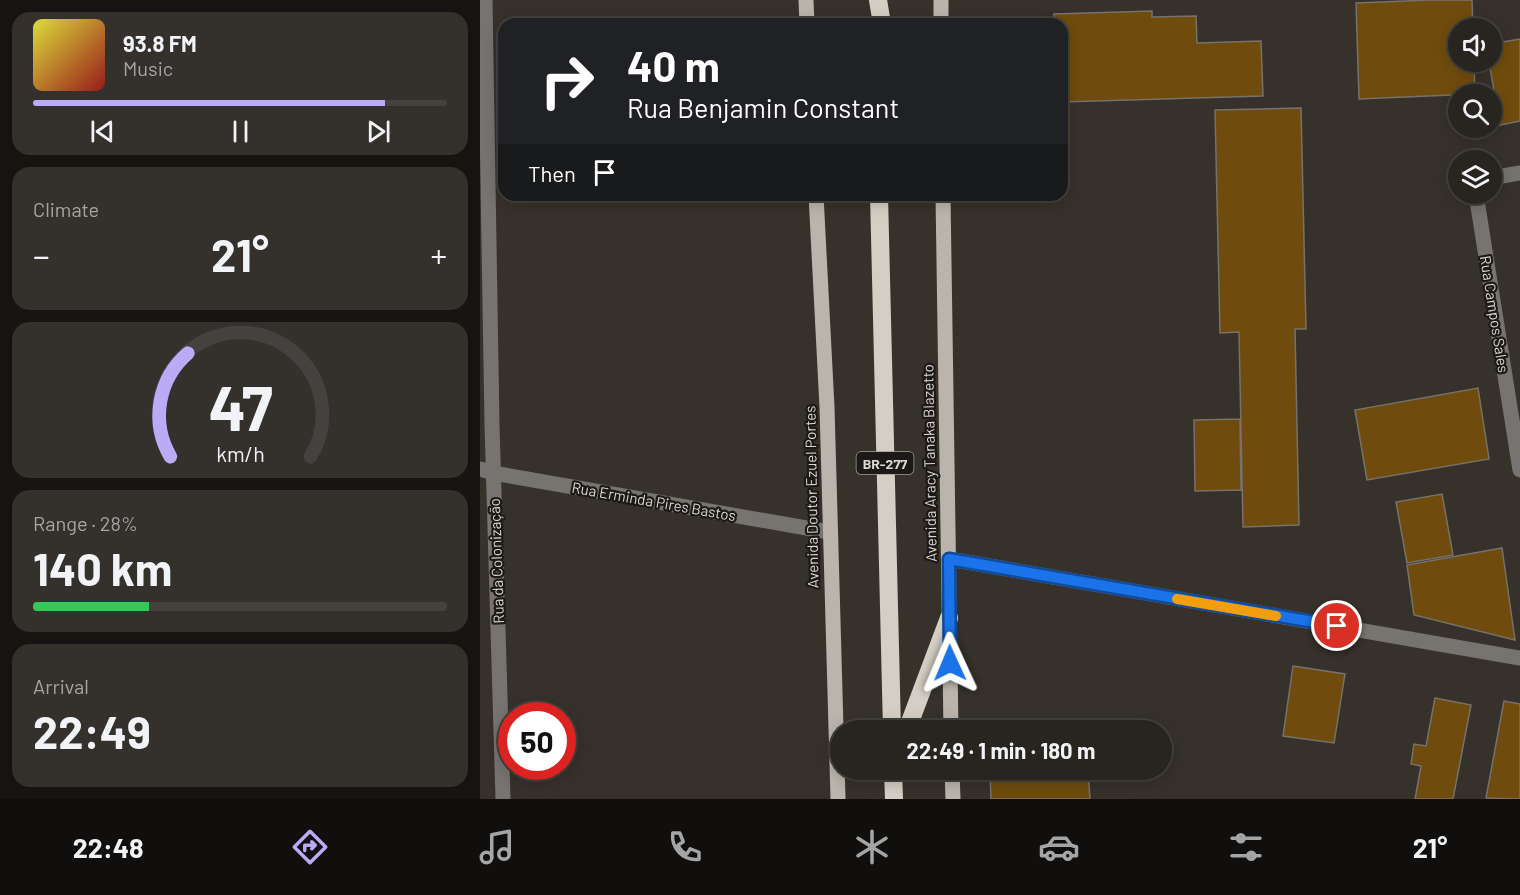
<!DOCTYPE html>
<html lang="en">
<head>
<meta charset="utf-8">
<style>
  :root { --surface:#282520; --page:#34312d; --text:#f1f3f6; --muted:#a5a5a5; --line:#44423e; --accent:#bbaaf6 }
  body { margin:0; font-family:Barlow,sans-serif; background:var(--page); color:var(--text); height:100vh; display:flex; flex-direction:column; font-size:22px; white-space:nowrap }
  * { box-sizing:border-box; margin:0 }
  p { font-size:20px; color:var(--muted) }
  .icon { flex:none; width:33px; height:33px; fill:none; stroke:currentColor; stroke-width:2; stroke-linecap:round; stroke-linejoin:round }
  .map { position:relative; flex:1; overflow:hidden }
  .sheet { display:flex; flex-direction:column; gap:12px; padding:12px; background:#161412; width:480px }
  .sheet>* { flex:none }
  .banner { position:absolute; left:18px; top:18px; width:570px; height:183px; border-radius:18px; box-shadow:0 3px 15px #0003,0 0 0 2px var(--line); background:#202124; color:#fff; overflow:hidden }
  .controls { position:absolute; left:968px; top:18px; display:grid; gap:12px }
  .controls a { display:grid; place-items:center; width:54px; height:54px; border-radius:50%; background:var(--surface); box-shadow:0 3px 15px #0003,0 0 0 2px var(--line); font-size:30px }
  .speed { position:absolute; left:18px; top:702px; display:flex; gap:12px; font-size:30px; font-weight:700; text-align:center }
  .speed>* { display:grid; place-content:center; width:78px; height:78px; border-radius:50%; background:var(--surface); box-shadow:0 3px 15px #0003,0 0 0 2px var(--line); line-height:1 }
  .speed .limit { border:9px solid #d22; background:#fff; color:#111 }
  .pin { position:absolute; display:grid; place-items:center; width:51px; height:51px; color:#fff; margin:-26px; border:3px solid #fff; border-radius:50%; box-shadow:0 2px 6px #0007 }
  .me { position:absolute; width:66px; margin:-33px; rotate:359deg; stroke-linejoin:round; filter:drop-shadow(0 0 4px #0008) }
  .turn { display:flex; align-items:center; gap:21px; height:126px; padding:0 30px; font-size:27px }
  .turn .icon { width:78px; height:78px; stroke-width:2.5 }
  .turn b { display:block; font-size:42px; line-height:51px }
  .then { display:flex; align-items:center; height:57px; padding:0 30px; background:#0003; gap:12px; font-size:22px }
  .big { font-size:45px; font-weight:700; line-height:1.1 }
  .sheet .tile { flex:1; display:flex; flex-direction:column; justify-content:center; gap:9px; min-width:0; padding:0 21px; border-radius:18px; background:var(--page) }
  .sheet .dial { align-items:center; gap:0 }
  .dial svg { height:156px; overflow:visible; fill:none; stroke:var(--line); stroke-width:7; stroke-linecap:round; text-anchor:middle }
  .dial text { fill:var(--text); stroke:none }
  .song { display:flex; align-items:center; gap:18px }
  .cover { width:72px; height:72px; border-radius:9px; background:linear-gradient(135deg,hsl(60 70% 55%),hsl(0 70% 35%)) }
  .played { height:6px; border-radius:3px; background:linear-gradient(90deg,var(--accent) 85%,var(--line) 85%) }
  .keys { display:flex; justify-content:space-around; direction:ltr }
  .heat { display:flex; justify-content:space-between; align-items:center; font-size:33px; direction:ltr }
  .charge { height:9px; border-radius:4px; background:linear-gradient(90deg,#34c759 28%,var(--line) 0) }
  .trip { position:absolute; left:350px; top:720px; width:342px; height:60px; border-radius:30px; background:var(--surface); box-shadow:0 3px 15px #0003,0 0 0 2px var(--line); font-weight:700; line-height:60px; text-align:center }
  .menu { display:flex; height:96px; justify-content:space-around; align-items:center; background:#100f0d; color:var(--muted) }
  .menu .icon { width:42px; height:42px }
  .menu .active { color:var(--accent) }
  .menu b { font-size:27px; color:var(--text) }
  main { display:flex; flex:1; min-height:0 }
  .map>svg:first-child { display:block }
</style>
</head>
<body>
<main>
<section class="sheet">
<div class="tile">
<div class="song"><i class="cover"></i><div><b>93.8 FM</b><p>Music</p></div></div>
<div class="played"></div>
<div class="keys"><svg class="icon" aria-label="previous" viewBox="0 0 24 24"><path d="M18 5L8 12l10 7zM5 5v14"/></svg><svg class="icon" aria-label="pause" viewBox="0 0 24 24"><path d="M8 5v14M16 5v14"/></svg><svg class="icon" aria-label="next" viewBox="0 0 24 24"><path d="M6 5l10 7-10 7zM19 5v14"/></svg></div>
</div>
<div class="tile"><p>Climate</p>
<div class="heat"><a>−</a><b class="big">21°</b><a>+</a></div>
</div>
<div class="tile dial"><svg viewBox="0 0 100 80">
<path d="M14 69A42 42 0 1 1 86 69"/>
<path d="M14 69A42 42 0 0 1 23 16" stroke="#bbaaf6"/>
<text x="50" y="56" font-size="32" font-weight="700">47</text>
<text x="50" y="72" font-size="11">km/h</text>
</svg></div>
<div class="tile"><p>Range · 28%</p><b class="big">140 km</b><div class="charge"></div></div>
<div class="tile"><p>Arrival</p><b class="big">22:49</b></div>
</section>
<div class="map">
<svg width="1040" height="799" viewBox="0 0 1040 799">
  <rect width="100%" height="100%" fill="#36312a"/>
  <path fill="#6f4c0d" stroke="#777169" stroke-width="1.5" d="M949,0H992L993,28H978V62H994L995,94L879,99L876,3Z
    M672,11V17L716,16L717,43L781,41L783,96L582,102V24H574V14Z
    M1040,39V121L1020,125L1009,62H1011V44Z
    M821,108L826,329H815L819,525L763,527L759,332L740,333L735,110Z
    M998,388L1009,459L887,480L875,410Z
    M760,419L761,490L715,491L714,420Z
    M962,494L973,555L927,563L916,502Z
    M1022,548L1035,640L934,615L927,565Z
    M813,666L865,674L854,743L803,736Z
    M955,698L991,705L973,799H935L941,766L931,764L934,744L946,746Z
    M1024,701L1040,704V799L1006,798Z
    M510,770H608L610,799H511Z"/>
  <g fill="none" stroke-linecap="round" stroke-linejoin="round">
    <path stroke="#767370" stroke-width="15" d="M5,0L12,425L23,799
      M1011,178L1040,173
      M996,194L1040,470
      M0,469L13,473L349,532
      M469,559L1040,658"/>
    <path stroke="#bab4ac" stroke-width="15" d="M326,0L327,24
      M461,0V24
      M336,195L347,407L358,799
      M463,195L471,730
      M472,770L473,799"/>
    <path stroke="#d4cec4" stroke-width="18" d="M398,0L402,24
      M399,195L412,730
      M427,730L469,618
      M413,770L414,799"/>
  </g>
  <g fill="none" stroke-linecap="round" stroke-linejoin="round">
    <g stroke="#114b97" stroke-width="15">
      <path id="route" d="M470,663L469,559L857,626"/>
    </g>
    <use href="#route" stroke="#1a73e8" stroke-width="10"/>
    <path stroke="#f59e0b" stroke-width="10" d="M697,599L796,616"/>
  </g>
  <g text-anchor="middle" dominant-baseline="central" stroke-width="4.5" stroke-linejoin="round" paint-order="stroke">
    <rect fill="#1c1916" stroke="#a29f9b" stroke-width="1.5" x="376.5" y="452" width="57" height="22" rx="4.5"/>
    <g font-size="14" font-weight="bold" fill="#dcd9d4">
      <text x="405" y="463">BR-277</text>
    </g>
    <g font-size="15" fill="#dcd9d4" stroke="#1c1916">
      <text transform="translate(1015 314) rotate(81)">Rua Campos Sales</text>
      <text transform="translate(449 463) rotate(-91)">Avenida Aracy Tanaka Blazetto</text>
      <text transform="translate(331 497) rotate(-91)">Avenida Doutor Ezuel Portes</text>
      <text transform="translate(174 501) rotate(10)">Rua Erminda Pires Bastos</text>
      <text transform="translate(16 561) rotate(-92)">Rua da Colonização</text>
    </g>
  </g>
</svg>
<div class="controls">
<a><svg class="icon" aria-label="sound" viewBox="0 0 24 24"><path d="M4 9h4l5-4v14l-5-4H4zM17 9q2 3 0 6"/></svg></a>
<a><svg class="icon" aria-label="search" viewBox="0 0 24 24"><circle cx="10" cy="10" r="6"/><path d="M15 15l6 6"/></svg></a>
<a><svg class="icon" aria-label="layers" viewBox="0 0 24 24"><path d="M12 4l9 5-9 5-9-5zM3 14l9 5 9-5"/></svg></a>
</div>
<div class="speed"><div class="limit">50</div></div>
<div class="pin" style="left:857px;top:626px;background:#d93025"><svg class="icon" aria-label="arrive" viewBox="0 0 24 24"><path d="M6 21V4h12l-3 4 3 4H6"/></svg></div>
<svg class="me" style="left:470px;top:663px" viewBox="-20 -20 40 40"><path d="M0-17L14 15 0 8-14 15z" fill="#1a73e8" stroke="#fff" stroke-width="4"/></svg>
<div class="trip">22:49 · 1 min · 180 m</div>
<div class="banner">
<div class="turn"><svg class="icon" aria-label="right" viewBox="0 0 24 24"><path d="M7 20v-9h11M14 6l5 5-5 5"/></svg><div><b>40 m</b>Rua Benjamin Constant</div></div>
<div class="then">Then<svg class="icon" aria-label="arrive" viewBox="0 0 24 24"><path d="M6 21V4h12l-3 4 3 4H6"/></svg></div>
</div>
</div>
</main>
<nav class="menu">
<b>22:48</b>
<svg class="icon active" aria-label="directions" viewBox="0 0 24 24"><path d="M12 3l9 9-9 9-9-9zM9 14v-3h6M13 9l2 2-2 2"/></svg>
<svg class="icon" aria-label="music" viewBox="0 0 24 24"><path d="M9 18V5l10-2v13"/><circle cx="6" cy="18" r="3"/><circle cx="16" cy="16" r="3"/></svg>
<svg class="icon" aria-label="phone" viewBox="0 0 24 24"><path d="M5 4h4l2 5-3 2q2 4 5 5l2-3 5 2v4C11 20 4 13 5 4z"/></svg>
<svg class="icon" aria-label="climate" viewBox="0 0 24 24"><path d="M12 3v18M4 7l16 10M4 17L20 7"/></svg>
<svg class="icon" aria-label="car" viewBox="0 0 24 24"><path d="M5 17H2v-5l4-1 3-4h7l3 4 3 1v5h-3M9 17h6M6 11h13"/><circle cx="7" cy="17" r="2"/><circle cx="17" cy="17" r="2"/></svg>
<svg class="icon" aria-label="filters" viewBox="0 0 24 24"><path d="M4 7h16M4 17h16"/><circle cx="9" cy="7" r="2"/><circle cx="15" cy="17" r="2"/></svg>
<b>21°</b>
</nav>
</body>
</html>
